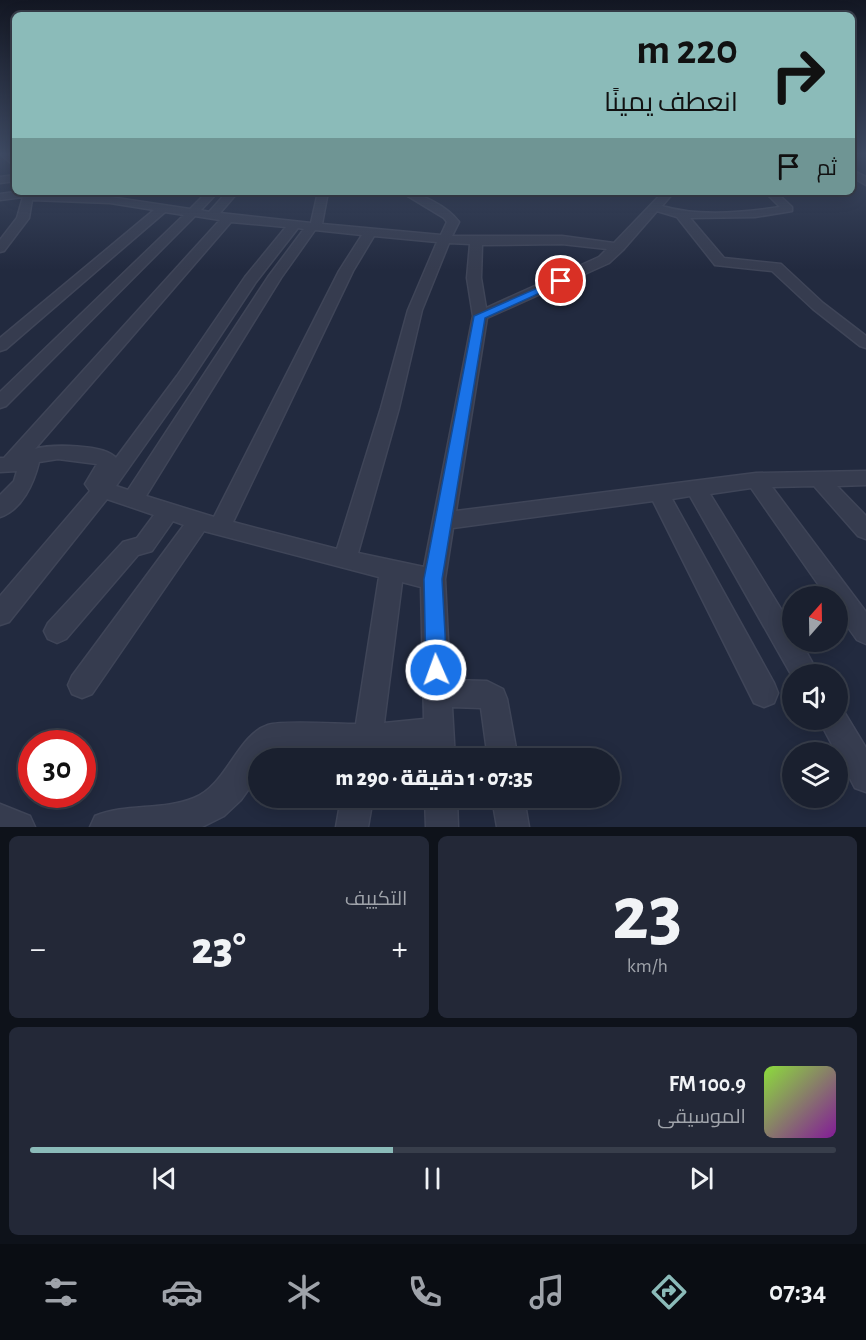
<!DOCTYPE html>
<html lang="ar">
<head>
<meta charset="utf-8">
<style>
  :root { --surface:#1a202f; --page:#232837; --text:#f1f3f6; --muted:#9fa3aa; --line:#383e4b; --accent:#8bbbb9 }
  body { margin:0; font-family:"Alegreya Sans",Cairo,sans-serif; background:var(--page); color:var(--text); direction:rtl; height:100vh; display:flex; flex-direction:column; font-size:22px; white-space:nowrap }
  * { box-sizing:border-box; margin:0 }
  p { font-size:20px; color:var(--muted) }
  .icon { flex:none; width:33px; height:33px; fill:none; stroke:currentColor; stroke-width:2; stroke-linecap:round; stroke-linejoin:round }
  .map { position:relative; height:827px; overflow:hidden; direction:ltr }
  .panel { display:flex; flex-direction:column; gap:9px; padding:9px; background:#0e121a; flex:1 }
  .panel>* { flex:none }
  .banner { position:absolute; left:12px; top:12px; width:843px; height:183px; border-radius:9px; box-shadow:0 3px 15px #0003,0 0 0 2px var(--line); direction:rtl; background:#8bbbb9; color:#111; overflow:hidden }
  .needle { width:39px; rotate:20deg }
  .tools { position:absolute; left:782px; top:586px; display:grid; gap:12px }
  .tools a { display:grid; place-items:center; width:66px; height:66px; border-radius:50%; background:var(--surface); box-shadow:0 3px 15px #0003,0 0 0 2px var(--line); font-size:30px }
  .speed { position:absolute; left:18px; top:730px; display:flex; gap:12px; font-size:30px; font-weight:700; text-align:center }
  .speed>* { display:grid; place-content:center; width:78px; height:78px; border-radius:50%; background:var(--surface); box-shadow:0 3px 15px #0003,0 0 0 2px var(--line); line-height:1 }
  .speed .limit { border:9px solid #d22; background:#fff; color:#111 }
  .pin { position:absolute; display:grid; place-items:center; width:51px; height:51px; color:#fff; margin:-26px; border:3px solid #fff; border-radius:50%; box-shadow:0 2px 6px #0007 }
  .me { position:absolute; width:66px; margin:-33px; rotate:358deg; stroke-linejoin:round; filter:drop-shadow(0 0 4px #0008) }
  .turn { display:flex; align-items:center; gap:21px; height:126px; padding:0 18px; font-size:27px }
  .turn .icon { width:78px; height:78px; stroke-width:2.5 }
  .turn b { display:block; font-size:42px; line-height:51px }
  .then { display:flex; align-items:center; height:57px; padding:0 18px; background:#0003; gap:12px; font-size:22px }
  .big { font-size:45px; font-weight:800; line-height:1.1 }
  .panel .card { flex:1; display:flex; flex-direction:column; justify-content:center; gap:9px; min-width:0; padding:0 21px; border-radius:9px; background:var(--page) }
  .panel .dial { align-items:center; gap:0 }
  .dial b { font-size:78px; line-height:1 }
  .song { display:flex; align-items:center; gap:18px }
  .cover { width:72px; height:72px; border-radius:9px; background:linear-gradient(135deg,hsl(90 70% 55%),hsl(290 70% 35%)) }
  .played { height:6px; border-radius:3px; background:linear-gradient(90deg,var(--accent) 45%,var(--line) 45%) }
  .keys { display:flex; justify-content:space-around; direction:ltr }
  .heat { display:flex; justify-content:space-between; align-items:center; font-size:33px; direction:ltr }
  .panel .tiles { flex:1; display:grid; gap:9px; grid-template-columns:1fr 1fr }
  .card:last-child { grid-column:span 2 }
  .trip { position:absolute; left:248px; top:748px; width:372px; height:60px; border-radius:30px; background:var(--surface); box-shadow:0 3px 15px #0003,0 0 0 2px var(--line); font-weight:800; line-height:60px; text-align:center; direction:rtl }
  .menu { display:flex; height:96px; justify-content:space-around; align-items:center; background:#0a0d13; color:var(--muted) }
  .menu .icon { width:42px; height:42px }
  .menu .current { color:var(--accent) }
  .menu b { font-size:27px; color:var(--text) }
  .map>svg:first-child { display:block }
</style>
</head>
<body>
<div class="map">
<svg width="866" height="827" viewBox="0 0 866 827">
  <rect width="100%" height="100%" fill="#222a3f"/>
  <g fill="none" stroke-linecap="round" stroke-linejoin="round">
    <g stroke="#3f4558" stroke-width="3">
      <path id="minor" d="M0,154H9L15,158V166Z
        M852,170L866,177V185L852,177Z
        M15,175V181L0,183V177Z
        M15,192L110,197L190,209L207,192H218L201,210L209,212L227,192H238L220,213L311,223L318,192H328L322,224L441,235L447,222L444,218L401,192C420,192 447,206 459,222L452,236H562L614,243L663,192H674L662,206C698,217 742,213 780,207L765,192H776L792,207V211L755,217L690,218L724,258L781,264L823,303L866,336V348L860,346L813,309L772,271L715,265L677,217L657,211L623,250L609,263L487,318L456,511L756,473L866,471V485L837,486L866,516V539L858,536L814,486L772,487L866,612V644L857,640L837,612V597H827L751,488L710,494L792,627V642H801L819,675L792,676L690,496L672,499L774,683L778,693L774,703L764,707L754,703L653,501L453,528L445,579L450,680L487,681L503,689L507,699L518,759H488L481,708L452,707L455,759H425V748L381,752L380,759H350L351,753H277L271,759H258V776L241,800L224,816L202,827H90L95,816C126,803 162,811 194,798C227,785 237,735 268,725C283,720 337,724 356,724L379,577L204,531L92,694L82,698L72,694L68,685L72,676L184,525L173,521L152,551L138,555L66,639L57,643L48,639L44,631L48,623L123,542L137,538L154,515L107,499L9,622L0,625V596L90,491L85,484L97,464L58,459L39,462C34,483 22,510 0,517V495L14,481L17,471L0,472V458H4L220,220L195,216L6,406L0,408V392L184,215L165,212L6,349L0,351V338L154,210L110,203L32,200L29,218L4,251L0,252V240L17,218L23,197L0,200V194ZM231,222L286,227L245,277L177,376L116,458C105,444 51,444 35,449ZM298,228L304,229L268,277L128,490L116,486L191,380L256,282ZM315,230L362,235L339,271L214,517L146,496L281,278ZM374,236L437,242L408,310L381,408L337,549L233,522L353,271ZM449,243L470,244L467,278L473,316L424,567L358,553L399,408L422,310ZM562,244L607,249L599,257L486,308L481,278L482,245ZM402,582L421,587L424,719L384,723Z
        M837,707L843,710L866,748V792L855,788L819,720H837Z
        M341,798H373L368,827H336Z
        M425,798H457L458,827H426Z
        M492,798H524L529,827H497Z
        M0,804L30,816L35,827H0Z"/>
    </g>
    <use href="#minor" fill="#363c4f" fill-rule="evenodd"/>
  </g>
  <linearGradient id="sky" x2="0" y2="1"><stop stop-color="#131723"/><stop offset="0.57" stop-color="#3e4a63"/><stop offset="1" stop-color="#3e4a63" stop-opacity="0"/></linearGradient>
  <rect width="866" height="270" fill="url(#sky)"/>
  <path fill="#1a73e8" stroke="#114b97" stroke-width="1.5" d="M558,279L566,281L485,318L442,579L447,670L444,677L436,680L429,677L426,670L424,579L474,316Z"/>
</svg>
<div class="tools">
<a><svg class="needle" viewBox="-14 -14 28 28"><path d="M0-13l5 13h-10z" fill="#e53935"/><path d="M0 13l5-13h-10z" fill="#9fa3aa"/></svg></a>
<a><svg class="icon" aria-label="sound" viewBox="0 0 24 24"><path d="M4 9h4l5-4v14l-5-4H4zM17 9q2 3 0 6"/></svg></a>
<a><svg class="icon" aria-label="layers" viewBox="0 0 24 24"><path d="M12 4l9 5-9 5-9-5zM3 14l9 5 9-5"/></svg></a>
</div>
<div class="speed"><div class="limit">30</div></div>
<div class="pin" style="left:561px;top:281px;background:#d93025"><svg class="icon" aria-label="arrive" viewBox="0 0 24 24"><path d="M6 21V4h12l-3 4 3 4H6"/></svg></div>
<svg class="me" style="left:436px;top:670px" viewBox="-20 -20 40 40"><circle r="17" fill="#1a73e8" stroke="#fff" stroke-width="3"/><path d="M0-11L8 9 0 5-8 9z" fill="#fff"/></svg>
<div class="trip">07:35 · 1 دقيقة · 290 m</div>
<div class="banner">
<div class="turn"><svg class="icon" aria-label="right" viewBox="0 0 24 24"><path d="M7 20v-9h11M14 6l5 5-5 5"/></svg><div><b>220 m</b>انعطف يمينًا</div></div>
<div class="then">ثم<svg class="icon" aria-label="arrive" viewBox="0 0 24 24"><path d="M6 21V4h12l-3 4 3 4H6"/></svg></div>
</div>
</div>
<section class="panel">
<div class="tiles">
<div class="card dial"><b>23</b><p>km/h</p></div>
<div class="card"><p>التكييف</p>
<div class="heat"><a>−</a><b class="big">23°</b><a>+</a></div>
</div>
<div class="card">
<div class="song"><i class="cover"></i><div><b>100.9 FM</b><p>الموسيقى</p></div></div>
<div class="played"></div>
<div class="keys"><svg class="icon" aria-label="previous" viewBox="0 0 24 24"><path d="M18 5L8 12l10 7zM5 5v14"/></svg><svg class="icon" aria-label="pause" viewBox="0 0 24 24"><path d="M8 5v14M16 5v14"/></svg><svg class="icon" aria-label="next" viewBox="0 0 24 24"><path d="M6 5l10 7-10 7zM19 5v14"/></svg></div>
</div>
</div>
</section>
<nav class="menu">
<b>07:34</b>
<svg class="icon current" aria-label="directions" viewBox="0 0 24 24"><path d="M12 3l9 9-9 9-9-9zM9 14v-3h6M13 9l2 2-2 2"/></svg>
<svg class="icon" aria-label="music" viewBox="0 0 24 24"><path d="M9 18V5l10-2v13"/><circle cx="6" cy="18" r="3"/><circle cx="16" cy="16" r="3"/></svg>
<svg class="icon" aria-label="phone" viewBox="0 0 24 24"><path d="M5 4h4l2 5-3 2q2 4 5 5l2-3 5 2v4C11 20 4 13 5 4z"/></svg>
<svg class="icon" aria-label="climate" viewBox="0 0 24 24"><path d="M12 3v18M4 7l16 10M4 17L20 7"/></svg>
<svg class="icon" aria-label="car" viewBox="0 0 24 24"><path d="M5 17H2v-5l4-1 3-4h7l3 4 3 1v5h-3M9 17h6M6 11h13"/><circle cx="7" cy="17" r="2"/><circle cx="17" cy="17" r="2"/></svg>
<svg class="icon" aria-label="filters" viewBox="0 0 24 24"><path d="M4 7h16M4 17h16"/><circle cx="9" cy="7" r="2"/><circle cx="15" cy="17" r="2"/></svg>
</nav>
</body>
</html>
